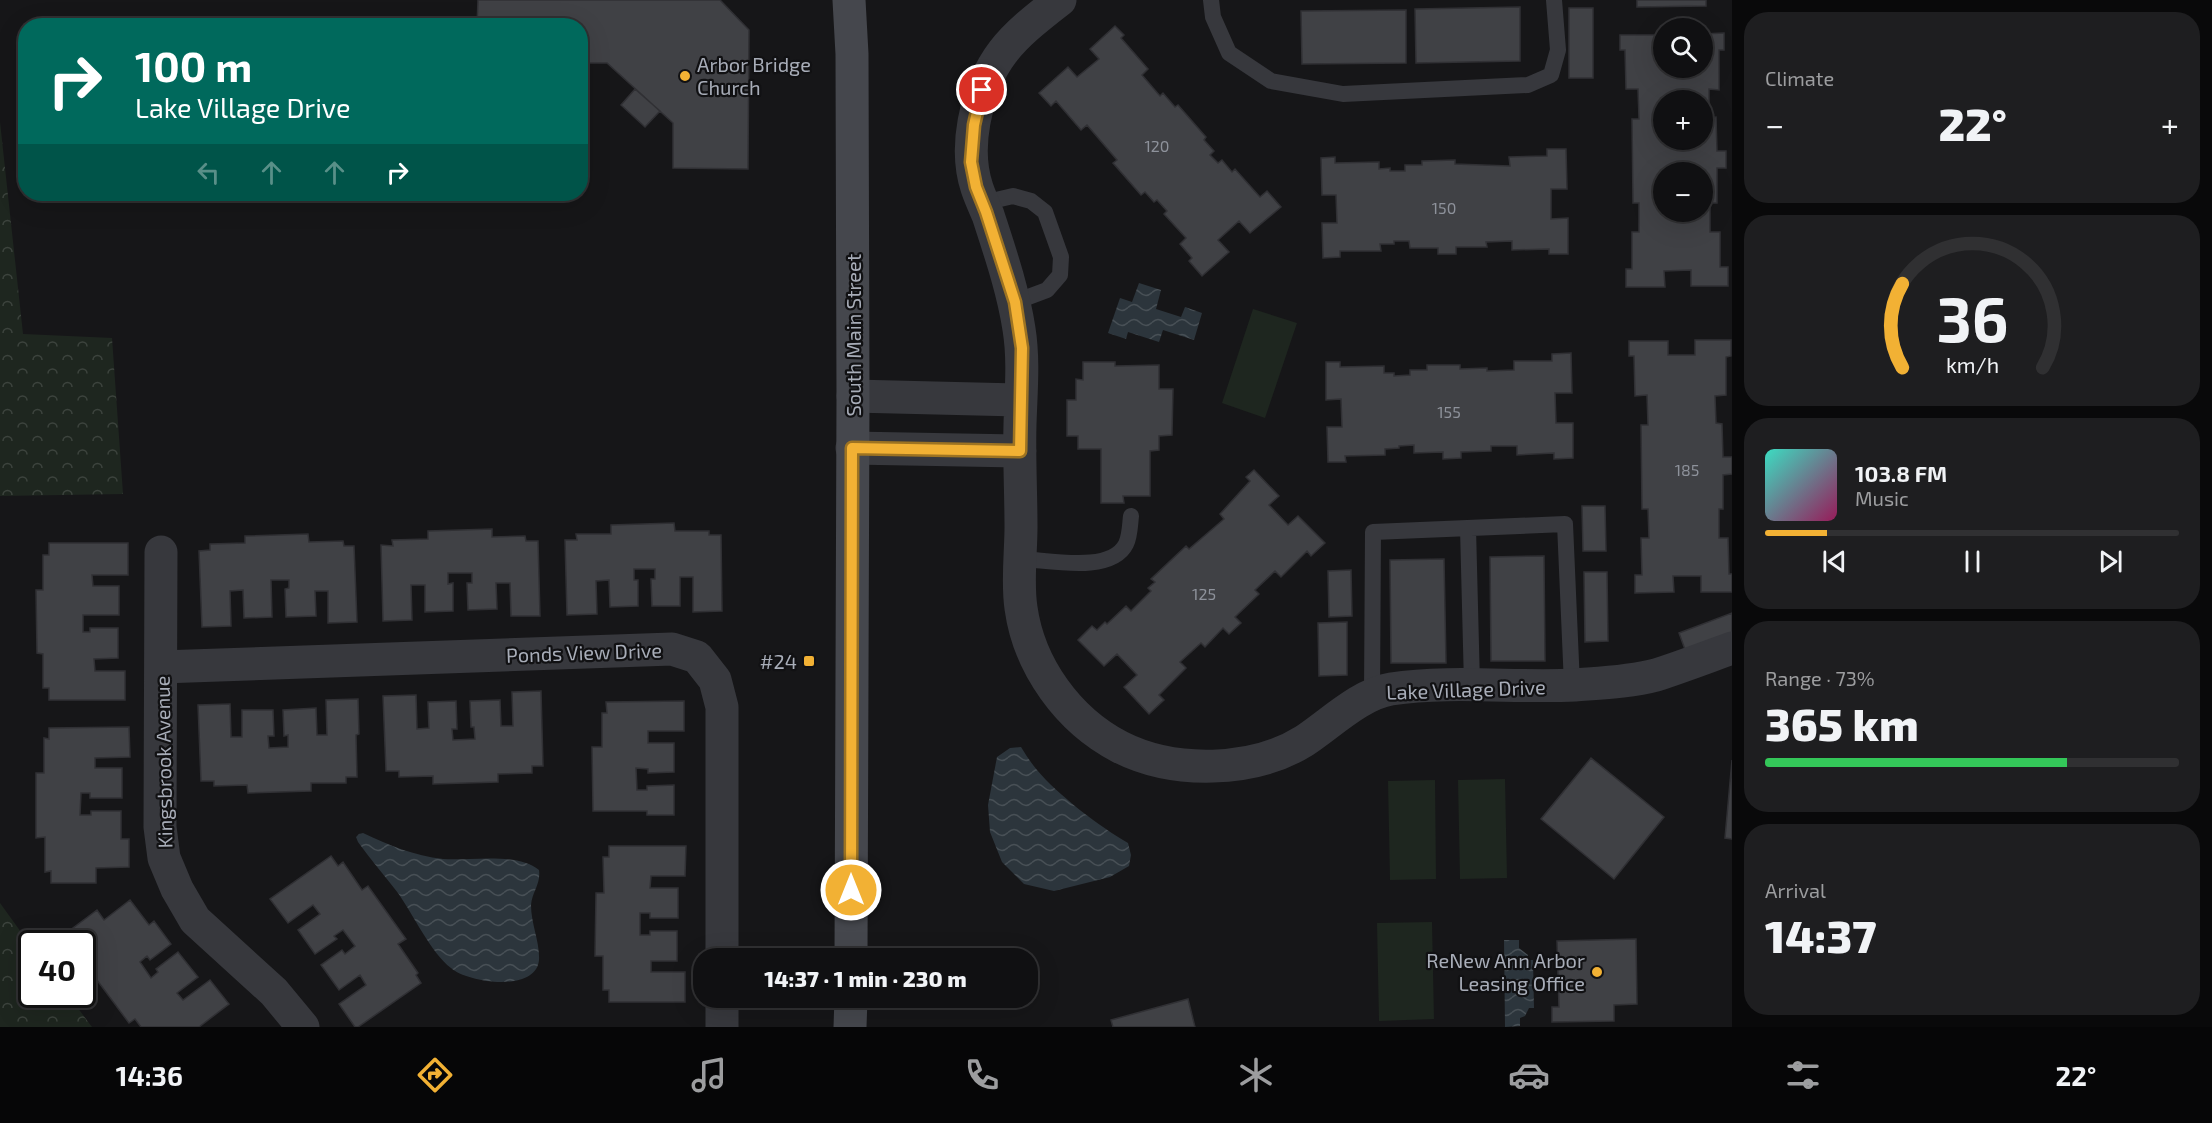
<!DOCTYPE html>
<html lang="en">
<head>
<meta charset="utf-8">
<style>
  :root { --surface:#101012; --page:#1e1e20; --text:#f1f3f6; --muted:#9c9d9f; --line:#303032; --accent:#f2b134 }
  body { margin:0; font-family:"Exo 2",sans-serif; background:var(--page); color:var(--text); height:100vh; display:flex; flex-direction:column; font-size:22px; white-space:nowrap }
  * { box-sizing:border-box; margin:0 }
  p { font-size:20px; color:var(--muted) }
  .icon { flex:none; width:33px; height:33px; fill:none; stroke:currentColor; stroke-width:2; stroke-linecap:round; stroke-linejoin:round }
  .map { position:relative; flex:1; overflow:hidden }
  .details { display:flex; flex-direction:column; gap:12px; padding:12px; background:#09090a; width:480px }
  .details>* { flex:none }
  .banner { position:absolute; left:18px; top:18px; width:570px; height:183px; border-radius:24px; box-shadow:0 6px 24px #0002,0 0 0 2px var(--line); background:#00695c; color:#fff; overflow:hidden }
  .buttons { position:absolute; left:1653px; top:18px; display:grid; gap:12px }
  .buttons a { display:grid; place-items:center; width:60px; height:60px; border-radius:50%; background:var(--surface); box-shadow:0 6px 24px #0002,0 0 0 2px var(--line); font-size:30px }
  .speed { position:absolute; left:18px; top:930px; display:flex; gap:12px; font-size:30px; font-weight:700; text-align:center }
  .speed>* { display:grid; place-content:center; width:78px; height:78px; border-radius:50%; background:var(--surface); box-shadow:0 6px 24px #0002,0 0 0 2px var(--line); line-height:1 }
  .speed .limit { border:3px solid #111; border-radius:9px; background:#fff; color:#111 }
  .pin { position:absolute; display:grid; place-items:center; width:51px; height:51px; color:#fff; margin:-26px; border:3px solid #fff; border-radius:50%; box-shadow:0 2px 6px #0007 }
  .me { position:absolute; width:66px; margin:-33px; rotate:0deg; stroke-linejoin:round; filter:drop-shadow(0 0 4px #0008) }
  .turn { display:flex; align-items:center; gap:21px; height:126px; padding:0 18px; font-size:27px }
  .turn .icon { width:78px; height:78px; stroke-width:2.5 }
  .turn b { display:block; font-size:42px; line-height:51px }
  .lanes { display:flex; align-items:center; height:57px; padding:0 18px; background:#0003; justify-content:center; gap:30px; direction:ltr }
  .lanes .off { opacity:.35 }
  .big { font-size:45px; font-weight:800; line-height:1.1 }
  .details .widget { flex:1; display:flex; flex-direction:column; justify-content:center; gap:9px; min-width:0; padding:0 21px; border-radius:24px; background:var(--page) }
  .details .dial { align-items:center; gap:0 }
  .dial svg { height:156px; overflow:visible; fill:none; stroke:var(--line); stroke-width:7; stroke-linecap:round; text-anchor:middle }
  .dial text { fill:var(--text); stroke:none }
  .song { display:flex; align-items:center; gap:18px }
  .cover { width:72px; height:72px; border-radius:9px; background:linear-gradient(135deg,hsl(170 70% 55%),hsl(330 70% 35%)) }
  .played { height:6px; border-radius:3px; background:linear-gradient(90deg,var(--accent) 15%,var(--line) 15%) }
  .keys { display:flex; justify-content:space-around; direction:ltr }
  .heat { display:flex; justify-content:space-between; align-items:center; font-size:33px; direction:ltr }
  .charge { height:9px; border-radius:4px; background:linear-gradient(90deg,#34c759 73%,var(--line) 0) }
  .trip { position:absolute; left:693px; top:948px; width:345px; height:60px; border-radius:24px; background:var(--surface); box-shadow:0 6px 24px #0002,0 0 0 2px var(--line); font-weight:800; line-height:60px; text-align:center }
  .dock { display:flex; height:96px; justify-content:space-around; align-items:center; background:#060607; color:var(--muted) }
  .dock .icon { width:42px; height:42px }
  .dock .selected { color:var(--accent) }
  .dock b { font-size:27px; color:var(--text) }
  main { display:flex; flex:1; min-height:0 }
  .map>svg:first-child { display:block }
</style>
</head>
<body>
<main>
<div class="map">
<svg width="1732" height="1027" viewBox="0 0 1732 1027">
  <defs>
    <pattern id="forest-crowns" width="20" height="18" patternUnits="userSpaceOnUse" patternTransform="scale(1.5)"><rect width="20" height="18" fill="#1e261f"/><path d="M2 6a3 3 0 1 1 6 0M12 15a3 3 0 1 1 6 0" fill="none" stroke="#3c433d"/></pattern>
    <pattern id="water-waves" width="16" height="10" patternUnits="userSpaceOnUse" patternTransform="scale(1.5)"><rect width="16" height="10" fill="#2c353c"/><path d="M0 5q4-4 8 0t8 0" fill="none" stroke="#485056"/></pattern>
  </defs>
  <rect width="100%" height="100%" fill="#161618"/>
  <path fill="url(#forest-crowns)" d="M0,122L23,334L112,338L123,494L0,496Z
    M0,903L31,946L32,994L68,995L92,1027H0Z"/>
  <path fill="#1e261f" d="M1253,309L1297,323L1265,418L1222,403Z
    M1505,779L1507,878L1460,879L1458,780Z
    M1435,780L1436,879L1390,880L1388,781Z
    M1432,922L1434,1019L1379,1021L1377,923Z"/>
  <path fill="url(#water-waves)" d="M1139,283L1161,290L1156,309L1181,317L1185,307L1202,313L1194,340L1163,330L1159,342L1128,332L1126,339L1108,333L1120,298L1132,302Z
    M1021,747C1026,755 1031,763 1037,770C1058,795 1100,827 1128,843L1131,855L1129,866L1110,877L1054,891L1024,884L1002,862L990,832L988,805L997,757L1010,748Z
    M363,833C389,845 414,856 443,859C470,861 517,852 539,870C541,884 532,892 531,905C531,924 540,942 539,960C536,993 468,983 451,968C431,953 413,914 398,893C385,876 371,860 358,842L356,837L359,834Z
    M1504,940H1519V948L1528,955V960H1533L1534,1008H1529L1525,1016L1520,1018V1026L1505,1027Z"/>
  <path fill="#404145" stroke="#303034" stroke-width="1.5" fill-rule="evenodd" d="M478,0H720L749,30L748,169L673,168V123L607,63H580V26H477Z
    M1637,0H1706V6L1637,7Z
    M1520,7V61L1416,63L1415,9Z
    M1569,8H1593V78H1569Z
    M1406,10V63L1302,64L1301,11Z
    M1115,26L1124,35L1121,38L1148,69L1142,75L1160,96L1163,93L1175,107L1178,105L1206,137L1204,140L1214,151L1210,155L1218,163L1222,160L1232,172L1235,169L1260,197L1267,191L1281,207L1250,233L1239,221L1218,240L1229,252L1202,276L1189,261L1192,258L1180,244L1186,238L1164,214L1167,211L1157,200L1154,202L1145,192L1141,195L1113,163L1117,160L1087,125L1081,130L1056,101L1051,106L1039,93L1068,67L1077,77L1099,59L1090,49Z
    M1724,33V50H1719V90L1709,89V118L1716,117L1717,151H1726V168H1717V203H1710V232H1720V267H1728V286H1691V270L1664,271L1665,287H1626V269H1632V232H1639V203H1633L1632,119H1639L1638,89H1626L1625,50H1620V35H1659V49H1664V68H1702V34ZM1664,100H1702V140H1664ZM1664,172H1702V212H1664Z
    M635,89L660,111L645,127L621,105Z
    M1547,149H1566L1567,189H1551V219L1568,218V254H1549V249L1512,250V241L1486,242L1487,247H1456V254H1438V248H1410L1409,241H1394V244H1380L1381,251H1340V257L1323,258L1322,223H1337L1336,195H1322L1321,158L1335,157V163L1379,162V169L1390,168V171H1405V165H1422V161L1455,160V164L1510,166L1509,157L1547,156Z
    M1695,340H1731V356L1726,357V395L1715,396L1716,423L1722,424L1723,457H1732V474L1723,475V509H1719V538H1728L1729,574H1732V592H1701V576H1673L1674,592L1635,593V575H1642L1641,538H1649L1648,509H1642L1641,425H1648L1647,395L1635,396L1634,356H1629V341H1668V355H1695Z
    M1571,353L1572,393H1555L1556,423H1573V458L1554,459V453L1517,455V446H1491V451L1461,452V458L1443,459V452L1414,453V445L1399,446V448L1385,449V455L1345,456L1346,462H1328L1327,427H1342L1341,399L1326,400V362H1340V367L1384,366V373H1394V376L1410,375V370H1427V365H1460V369L1487,368V371L1514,370V361H1552V354Z
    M1083,362H1115V366L1159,365V389H1173L1172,435L1159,436V450L1150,451V496H1123L1124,503H1101V449H1078V436H1067V400H1076V379L1083,380Z
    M1254,470L1279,496L1269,505L1288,525L1298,516L1325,543L1311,556L1307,551L1281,577L1275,571L1255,590L1259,594L1235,617L1241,623L1229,634L1223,628L1205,647L1201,643L1180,662L1186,668L1159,695L1164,700L1149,714L1124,687L1137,675L1117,654L1104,666L1078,640L1092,626L1097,630L1105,622L1107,624L1126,606L1131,611L1151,591L1148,588L1155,582L1151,579L1186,546L1189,549L1224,519L1220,514L1250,481L1246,477Z
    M1582,506H1605L1606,551H1583Z
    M674,523L675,531H709V535H721L722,611L693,612V577H680V606H652L651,579H655V569H634V580H638V606L610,607L609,580L596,581L597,614L567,615L565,540H577L576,534H611V525Z
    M492,529V537L525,536L526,541H538L540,616H511L510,583H496L497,609L468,610L467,583H472V573H448V584L453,583V611L425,612V585H411L412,620L383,621L381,545L393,546L392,540L428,539V531Z
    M308,534L309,542L343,541L344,546H354L357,622L328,623V591H315L316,616L286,617L285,589L289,588V580H271L272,617L244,618L243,590L230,591L231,626L202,627L199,551L210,550V544L245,543V536Z
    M49,543H128V575H92L93,586H119V615H83V632H90V628H118V658L94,659L95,671H125V700H49V688H43V654L37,653L36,590H43V555H49Z
    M1544,556L1545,661H1491L1490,557Z
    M1444,559L1446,663H1391L1390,560Z
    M1351,570L1352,616L1329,617L1328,571Z
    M1584,572H1607L1608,641L1585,642Z
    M1732,613V638L1687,655L1679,633Z
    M1347,622V675L1319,676L1318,623Z
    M541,691L543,766H532V773L498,774V782L433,784V776L399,777V771H386L383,696L416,695L417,729L429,728L428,702L456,701L457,729H452L453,740L475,739L474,727H471L470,701L500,700L501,726H513L512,692Z
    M358,699L359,734L356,735L357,777H346V783H311V791L248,793L247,785L214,786V781H201L198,705L230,704L231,737H242V710H273L274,736H268L269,748L288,747V735L284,736L283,710L316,708L317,735H327L326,700Z
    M684,701V731H648V743H674V772L648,773V769L636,768L637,790H647V786L674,785V815H647V811H593L592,747H602V713H607L606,702Z
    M129,727L130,757L95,758V768H122V798H90V793H81L80,815H91V811H121V839H129V867L96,868V883H51V871L45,872V837L36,838V773H44V738L49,739V728Z
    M1591,758L1664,817L1614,879L1541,819Z
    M1732,760V839L1725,838Z
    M609,846H686L685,876H651L650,888H678V918H650V913H640V935H650V931H677V961H651V972H685V1002H609V990H603V956H595L596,893H604L603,857H609Z
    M331,856L338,866L343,862L362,890L368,886L406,939L398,944L418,973L416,975L421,983L358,1027H355L339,1004L366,985L360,975L339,990L321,965L342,950L345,954L355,946L343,930L334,936L337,939L315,954L298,930L320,914L313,905L288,923L270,899Z
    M130,900L149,925L154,921L171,944L150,960L147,956L140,962L151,978L158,972L156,969L178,952L198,977L177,993L183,1000L210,980L229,1004L199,1027H141L135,1019L129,1023L91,972L85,976L82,973V944H66L61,937L97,910L104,920Z
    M1636,939L1637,1004L1614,1005V1021L1552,1022V1007H1559L1557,941Z
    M1188,999L1195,1027H1113L1111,1020Z"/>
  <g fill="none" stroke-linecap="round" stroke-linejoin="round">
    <path stroke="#37383d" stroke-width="16" d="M1211,0L1213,17L1229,53L1271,81L1343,94L1528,85L1551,75L1558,50L1554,0
      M983,203L1013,196L1031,201L1045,212L1061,257L1060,275L1047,290L1015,302
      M1468,528L1472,685
      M1021,559C1049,560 1111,574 1126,544C1130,536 1130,524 1131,516
      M1372,694L1373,532L1565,524L1572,685"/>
    <path stroke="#37383d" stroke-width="33" d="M1060,0C1011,38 986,59 974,122C970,144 970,167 977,188C980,197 984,206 988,215C1000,252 1013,290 1019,329C1024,360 1021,392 1020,424C1019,458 1021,493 1021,527C1021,553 1017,582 1021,608C1029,666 1068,720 1120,747C1173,774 1253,773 1304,741C1330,724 1360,694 1391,689C1451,680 1516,688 1575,685C1601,683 1630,682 1656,675C1681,667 1707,657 1732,648
      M853,396L1020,400
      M852,448L1020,451
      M161,552L160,827L164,858L177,889L195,920L274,992L303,1027
      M161,667L672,649L697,657L715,680L722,707V958
      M722,1027V998"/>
    <path stroke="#45474d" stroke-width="33" d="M849,0L852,54L853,396L851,958
      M850,1027L851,998"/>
  </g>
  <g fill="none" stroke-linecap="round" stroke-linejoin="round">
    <g stroke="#9d7322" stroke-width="15">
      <path id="route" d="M851,890L852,448L1020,451L1022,348L1015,302L986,212L976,187L971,162L974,125L982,90"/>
    </g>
    <use href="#route" stroke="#f2b134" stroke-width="10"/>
  </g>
  <g fill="#f2b134" stroke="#111113" stroke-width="2">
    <circle cx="685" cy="76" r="6"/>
    <rect x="803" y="655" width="12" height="12" rx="3"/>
    <circle cx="1597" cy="972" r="6"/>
  </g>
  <g text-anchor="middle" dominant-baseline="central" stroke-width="4.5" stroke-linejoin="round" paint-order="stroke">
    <g font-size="16" fill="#8e929b">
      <text x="1157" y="145">120</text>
      <text x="1444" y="207">150</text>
      <text x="1449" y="411">155</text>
      <text x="1687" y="469">185</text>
      <text x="1204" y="593">125</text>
    </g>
    <g font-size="20" fill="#a8adb8" stroke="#111113" text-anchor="end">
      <text x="697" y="64" text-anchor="start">Arbor Bridge<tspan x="697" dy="23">Church</tspan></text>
      <text x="797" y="661">#24</text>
      <text x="1585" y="960">ReNew Ann Arbor<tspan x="1585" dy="23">Leasing Office</tspan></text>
    </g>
    <g font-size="20" fill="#a8adb8" stroke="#111113">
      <text transform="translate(853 335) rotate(-90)">South Main Street</text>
      <text transform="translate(584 652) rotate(-2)">Ponds View Drive</text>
      <text transform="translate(1466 689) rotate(-2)">Lake Village Drive</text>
      <text transform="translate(163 762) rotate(-91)">Kingsbrook Avenue</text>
    </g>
  </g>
</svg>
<div class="buttons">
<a><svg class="icon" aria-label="search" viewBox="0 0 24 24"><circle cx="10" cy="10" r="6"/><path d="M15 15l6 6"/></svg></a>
<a>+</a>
<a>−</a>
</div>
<div class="speed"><div class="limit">40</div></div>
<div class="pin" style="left:982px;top:90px;background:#d93025"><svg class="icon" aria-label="arrive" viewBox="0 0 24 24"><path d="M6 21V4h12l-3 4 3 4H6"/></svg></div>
<svg class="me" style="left:851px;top:890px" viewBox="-20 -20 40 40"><circle r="17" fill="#f2b134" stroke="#fff" stroke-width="3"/><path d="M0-11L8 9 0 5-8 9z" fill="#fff"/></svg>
<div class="trip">14:37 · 1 min · 230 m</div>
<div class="banner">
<div class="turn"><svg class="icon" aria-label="right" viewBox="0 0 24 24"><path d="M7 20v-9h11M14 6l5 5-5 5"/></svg><div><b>100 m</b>Lake Village Drive</div></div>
<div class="lanes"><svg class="icon off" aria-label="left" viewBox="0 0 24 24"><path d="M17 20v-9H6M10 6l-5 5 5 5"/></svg><svg class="icon off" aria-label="ahead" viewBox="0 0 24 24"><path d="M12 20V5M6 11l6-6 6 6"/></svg><svg class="icon off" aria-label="ahead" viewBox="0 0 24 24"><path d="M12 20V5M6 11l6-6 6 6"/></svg><svg class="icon" aria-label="right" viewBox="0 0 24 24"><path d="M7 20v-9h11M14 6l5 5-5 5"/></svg></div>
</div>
</div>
<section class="details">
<div class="widget"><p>Climate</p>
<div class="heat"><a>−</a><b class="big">22°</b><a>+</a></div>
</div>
<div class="widget dial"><svg viewBox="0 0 100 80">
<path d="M14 69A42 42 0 1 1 86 69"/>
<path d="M14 69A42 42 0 0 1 14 26" stroke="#f2b134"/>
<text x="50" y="56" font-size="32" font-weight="700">36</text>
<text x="50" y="72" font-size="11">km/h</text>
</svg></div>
<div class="widget">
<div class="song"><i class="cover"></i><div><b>103.8 FM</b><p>Music</p></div></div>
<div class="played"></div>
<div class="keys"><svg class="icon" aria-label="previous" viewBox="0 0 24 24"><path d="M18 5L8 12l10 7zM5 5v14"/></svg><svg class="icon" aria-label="pause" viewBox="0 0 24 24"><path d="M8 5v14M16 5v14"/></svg><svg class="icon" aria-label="next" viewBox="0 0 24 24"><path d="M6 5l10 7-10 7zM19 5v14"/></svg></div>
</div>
<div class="widget"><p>Range · 73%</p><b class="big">365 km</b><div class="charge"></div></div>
<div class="widget"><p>Arrival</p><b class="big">14:37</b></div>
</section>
</main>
<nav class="dock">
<b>14:36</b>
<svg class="icon selected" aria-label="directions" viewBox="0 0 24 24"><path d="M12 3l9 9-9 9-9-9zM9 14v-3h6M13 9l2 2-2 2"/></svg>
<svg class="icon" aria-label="music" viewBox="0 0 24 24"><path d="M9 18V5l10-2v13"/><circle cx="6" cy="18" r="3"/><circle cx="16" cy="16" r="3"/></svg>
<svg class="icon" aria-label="phone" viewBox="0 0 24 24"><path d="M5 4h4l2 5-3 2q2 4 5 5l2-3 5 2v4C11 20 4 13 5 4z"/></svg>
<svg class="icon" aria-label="climate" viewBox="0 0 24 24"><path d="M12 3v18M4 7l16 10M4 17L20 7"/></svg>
<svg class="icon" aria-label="car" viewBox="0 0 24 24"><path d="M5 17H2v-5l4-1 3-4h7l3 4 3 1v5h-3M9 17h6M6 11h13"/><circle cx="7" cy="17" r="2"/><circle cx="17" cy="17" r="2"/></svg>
<svg class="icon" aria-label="filters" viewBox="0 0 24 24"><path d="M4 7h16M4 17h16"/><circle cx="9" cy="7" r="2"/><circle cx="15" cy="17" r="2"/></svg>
<b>22°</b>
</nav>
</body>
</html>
